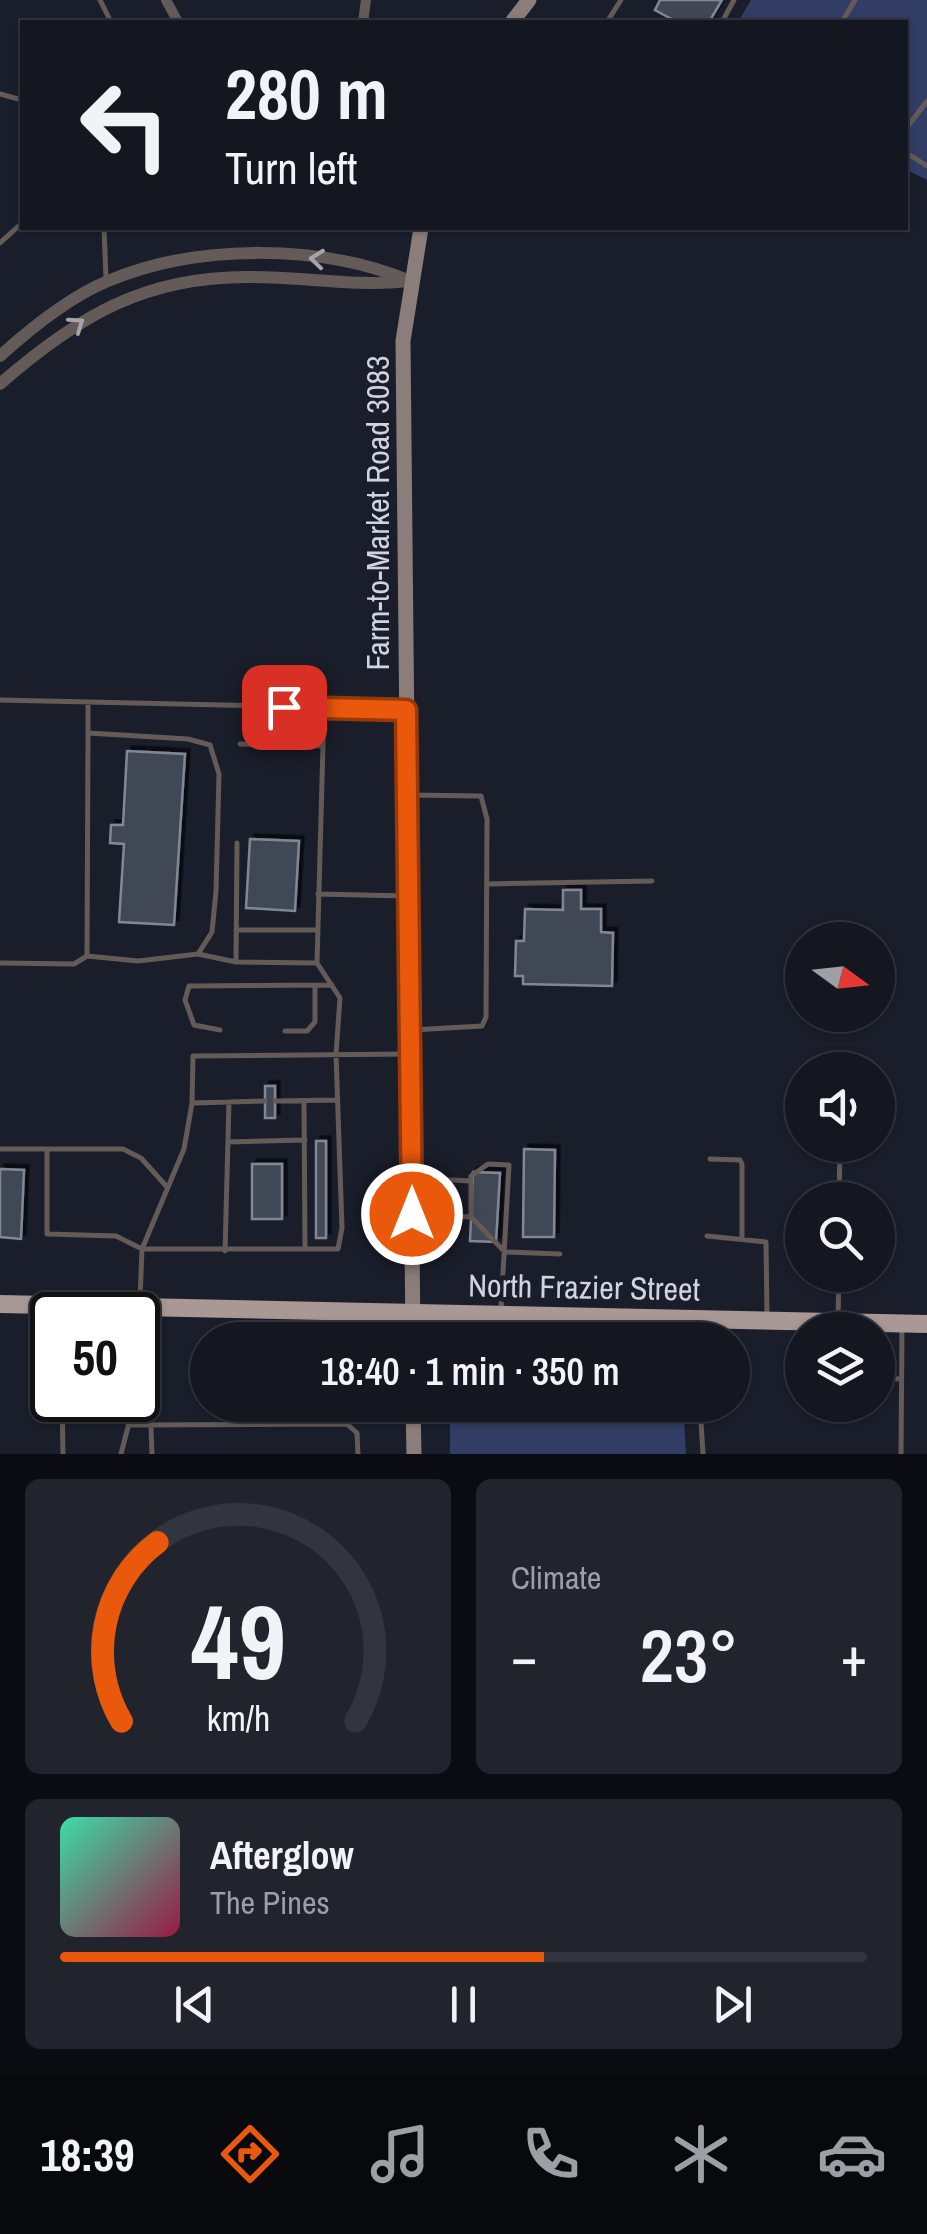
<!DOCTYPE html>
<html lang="en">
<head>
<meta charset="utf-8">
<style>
  :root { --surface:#141620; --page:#21232d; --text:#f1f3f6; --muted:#9d9fa5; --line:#33353e; --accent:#ea580c }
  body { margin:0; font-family:"Archivo Narrow",sans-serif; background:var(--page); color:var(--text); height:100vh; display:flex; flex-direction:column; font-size:38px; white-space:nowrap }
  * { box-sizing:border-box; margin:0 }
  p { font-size:32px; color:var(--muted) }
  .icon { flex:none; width:55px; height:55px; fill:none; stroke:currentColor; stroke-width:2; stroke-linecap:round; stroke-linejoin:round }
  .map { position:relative; height:1454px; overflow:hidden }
  .side { display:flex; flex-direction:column; gap:25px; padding:25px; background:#0b0c12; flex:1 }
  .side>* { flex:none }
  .guide { position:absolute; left:20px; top:20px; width:888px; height:210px; border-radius:0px; box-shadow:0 2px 8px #0004,0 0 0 2px var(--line); background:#141620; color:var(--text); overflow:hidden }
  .needle { width:65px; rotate:105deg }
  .fabs { position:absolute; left:785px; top:922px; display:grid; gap:20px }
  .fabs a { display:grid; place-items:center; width:110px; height:110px; border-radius:50%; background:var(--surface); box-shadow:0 2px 8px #0004,0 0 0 2px var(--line); font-size:50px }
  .speed { position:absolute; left:30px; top:1292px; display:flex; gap:20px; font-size:50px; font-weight:700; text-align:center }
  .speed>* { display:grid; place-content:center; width:130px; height:130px; border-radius:50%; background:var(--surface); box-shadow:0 2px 8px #0004,0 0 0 2px var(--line); line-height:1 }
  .speed .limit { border:5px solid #111; border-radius:15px; background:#fff; color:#111 }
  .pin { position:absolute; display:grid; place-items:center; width:85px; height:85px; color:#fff; margin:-42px; border-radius:20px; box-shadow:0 5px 15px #0006 }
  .me { position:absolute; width:110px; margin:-55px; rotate:0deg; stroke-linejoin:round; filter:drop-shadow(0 0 8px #0008) }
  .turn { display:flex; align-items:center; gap:35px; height:210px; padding:0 40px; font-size:45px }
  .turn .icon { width:130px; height:130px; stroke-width:2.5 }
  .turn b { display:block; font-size:70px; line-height:85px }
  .big { font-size:75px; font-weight:600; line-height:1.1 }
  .side .tile { flex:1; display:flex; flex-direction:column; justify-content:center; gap:15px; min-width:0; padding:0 35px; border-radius:15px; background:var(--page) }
  .side .dial { align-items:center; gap:0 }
  .dial svg { height:260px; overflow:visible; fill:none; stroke:var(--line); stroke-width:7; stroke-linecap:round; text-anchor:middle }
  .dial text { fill:var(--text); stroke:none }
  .song { display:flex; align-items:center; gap:30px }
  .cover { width:120px; height:120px; border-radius:15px; background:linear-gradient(135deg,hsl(160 70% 55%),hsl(340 70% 35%)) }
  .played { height:10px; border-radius:5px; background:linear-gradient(90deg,var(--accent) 60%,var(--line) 60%) }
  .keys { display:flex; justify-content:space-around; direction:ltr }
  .heat { display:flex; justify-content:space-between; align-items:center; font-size:55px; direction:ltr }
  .side .tiles { flex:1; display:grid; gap:25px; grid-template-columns:1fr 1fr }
  .tile:last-child { grid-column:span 2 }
  .trip { position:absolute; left:190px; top:1322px; width:560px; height:100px; border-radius:50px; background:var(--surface); box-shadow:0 2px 8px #0004,0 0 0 2px var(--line); font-weight:600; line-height:100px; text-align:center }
  .menu { display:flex; height:160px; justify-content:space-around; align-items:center; background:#08090d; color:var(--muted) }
  .menu .icon { width:70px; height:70px }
  .menu .on { color:var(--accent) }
  .menu b { font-size:45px; color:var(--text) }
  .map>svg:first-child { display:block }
</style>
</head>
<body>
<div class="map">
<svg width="927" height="1454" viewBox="0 0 927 1454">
  <defs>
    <filter id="shadow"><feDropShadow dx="4.5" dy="-4.5" stdDeviation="0" flood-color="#0009"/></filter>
  </defs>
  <rect width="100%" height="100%" fill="#1a1e2b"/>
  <path fill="#323d65" d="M751,0H927V180L905,169V22H738Z
    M450,1405H683L686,1454H450Z"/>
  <path fill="#414655" stroke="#828798" stroke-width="2.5" filter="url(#shadow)" d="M660,0H722L709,22H677L655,10Z
    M127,751L185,754L174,925L119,922L124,844L110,843L111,825H123Z
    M250,839L299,841L295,911L246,908Z
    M563,890H581V909H601V932L613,933L612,986L523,984V976H515L516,941H524L525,909L563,910Z
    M265,1086H275V1118H265Z
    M316,1141H326V1238H316Z
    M524,1149L555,1150L554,1237H523Z
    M252,1164H282V1219H252Z
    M0,1169L24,1170L21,1239L0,1237Z
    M473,1172L500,1173L496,1242L470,1241Z"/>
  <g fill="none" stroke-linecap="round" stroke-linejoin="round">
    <path stroke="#645b59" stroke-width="5" d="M100,0L111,22
      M607,22L621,0
      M722,22L734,0
      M842,22L855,0
      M0,94L22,100
      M905,130L927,101
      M905,152L927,166
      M104,228L106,278
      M0,243L22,223
      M0,700L402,709
      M88,733L188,739L210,745L219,774L216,891L212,932L198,954L138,961L87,956L88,733V702
      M240,744L322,746
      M410,795L481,796L487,819L486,1017L482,1026L412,1030
      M487,884L652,881
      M318,894L406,896
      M236,930H317
      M198,954L236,962L317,963L324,708
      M236,962L237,843
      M0,963L74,964L87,956
      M220,1030L194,1025L185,1000L189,986L332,985
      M285,1031H307L315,1022V985
      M275,1101L337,1100
      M304,1101L305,1249
      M193,1103L265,1101
      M228,1142L305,1140
      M0,1149H123L141,1158L167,1187
      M47,1149V1234L116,1236L142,1249H338L342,1228L336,1054L340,998L317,963
      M710,1159L740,1160L742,1164V1238
      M414,1178L471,1181
      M839,1200L840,1145
      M415,1214L471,1217L505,1252L560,1254
      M471,1217V1176L488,1164L509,1165L501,1309
      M707,1236L766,1242L767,1317
      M225,1251L229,1102
      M140,1301L142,1249L184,1149L192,1103L193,1056L408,1054
      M838,1319L839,1275
      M696,1322L697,1340
      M138,1367L140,1312
      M878,1378L901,1379
      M62,1400L63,1454
      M700,1405L703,1454
      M130,1425L347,1424L357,1433L358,1454
      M151,1428L152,1454
      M121,1454L135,1400
      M901,1454L902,1327"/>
    <path stroke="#645b59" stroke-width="10" d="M166,0L178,22
      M363,22L366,0"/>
    <path stroke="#645b59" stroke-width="12" d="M0,356C31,328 69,297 108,281C197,243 322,244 410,281
      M0,384C79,315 147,275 254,277C306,277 356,287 408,281"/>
    <path stroke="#8b7d7a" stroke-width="15" d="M512,22L529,0
      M413,1340L403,341L421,228
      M413,1405L414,1454"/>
    <path stroke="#a99894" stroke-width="18" d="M0,1304L927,1324"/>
  </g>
  <defs><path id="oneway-chevron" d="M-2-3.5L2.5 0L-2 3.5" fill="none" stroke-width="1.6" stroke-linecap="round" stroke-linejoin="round" transform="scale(2.5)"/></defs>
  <g stroke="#a5a4a9">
    <use href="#oneway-chevron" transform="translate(317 259) rotate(-174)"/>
    <use href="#oneway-chevron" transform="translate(77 324) rotate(-35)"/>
  </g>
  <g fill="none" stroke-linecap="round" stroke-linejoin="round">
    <g stroke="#983908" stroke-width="25">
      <path id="route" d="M284,707L406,710L412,1214"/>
    </g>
    <use href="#route" stroke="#ea580c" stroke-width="18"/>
  </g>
  <g text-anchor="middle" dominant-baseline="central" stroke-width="10" stroke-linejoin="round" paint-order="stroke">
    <g font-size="32" fill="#d1d4de" stroke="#1a1e2b">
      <text transform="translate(377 513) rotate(-90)">Farm-to-Market Road 3083</text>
      <text transform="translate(584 1287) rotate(1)">North Frazier Street</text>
    </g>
  </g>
</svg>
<div class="fabs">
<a><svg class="needle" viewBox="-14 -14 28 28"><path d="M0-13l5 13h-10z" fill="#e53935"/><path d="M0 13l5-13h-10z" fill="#9d9fa5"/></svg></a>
<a><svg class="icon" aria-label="sound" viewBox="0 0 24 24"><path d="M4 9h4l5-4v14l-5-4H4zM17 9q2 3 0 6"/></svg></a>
<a><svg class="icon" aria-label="search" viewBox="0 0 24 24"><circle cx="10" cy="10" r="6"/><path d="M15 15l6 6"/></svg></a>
<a><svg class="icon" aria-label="layers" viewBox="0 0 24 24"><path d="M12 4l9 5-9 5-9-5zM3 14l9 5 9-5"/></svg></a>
</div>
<div class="speed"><div class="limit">50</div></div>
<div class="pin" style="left:284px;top:707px;background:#d93025"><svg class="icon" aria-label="arrive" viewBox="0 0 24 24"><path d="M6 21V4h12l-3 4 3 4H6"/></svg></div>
<svg class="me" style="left:412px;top:1214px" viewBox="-20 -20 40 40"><circle r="17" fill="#ea580c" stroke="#fff" stroke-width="3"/><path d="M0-11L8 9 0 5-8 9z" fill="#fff"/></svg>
<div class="trip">18:40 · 1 min · 350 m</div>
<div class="guide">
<div class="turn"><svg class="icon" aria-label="left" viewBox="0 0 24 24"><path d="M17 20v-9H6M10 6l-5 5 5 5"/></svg><div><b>280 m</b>Turn left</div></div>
</div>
</div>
<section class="side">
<div class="tiles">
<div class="tile dial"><svg viewBox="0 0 100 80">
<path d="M14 69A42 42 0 1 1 86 69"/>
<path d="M14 69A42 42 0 0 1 25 14" stroke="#ea580c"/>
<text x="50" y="56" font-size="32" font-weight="700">49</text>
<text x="50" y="72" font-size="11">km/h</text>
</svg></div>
<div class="tile"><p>Climate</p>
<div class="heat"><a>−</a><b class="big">23°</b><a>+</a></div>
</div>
<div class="tile">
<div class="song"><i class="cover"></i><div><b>Afterglow</b><p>The Pines</p></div></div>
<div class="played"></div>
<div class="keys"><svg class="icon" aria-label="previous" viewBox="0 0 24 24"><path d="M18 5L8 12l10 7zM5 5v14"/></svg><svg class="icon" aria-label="pause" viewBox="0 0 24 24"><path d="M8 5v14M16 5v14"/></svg><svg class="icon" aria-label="next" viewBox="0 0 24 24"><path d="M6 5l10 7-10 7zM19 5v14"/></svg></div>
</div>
</div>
</section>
<nav class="menu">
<b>18:39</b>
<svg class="icon on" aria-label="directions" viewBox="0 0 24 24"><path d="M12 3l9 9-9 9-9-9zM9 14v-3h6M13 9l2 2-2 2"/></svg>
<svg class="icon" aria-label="music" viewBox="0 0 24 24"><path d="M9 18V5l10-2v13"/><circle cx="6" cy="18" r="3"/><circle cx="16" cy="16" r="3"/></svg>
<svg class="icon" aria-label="phone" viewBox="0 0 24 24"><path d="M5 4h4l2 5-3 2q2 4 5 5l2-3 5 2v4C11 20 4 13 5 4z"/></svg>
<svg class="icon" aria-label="climate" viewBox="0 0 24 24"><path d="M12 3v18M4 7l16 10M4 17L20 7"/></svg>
<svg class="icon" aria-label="car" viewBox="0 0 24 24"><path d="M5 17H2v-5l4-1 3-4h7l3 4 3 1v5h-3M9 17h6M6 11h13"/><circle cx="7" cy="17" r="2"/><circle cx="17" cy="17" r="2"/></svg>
</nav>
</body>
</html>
